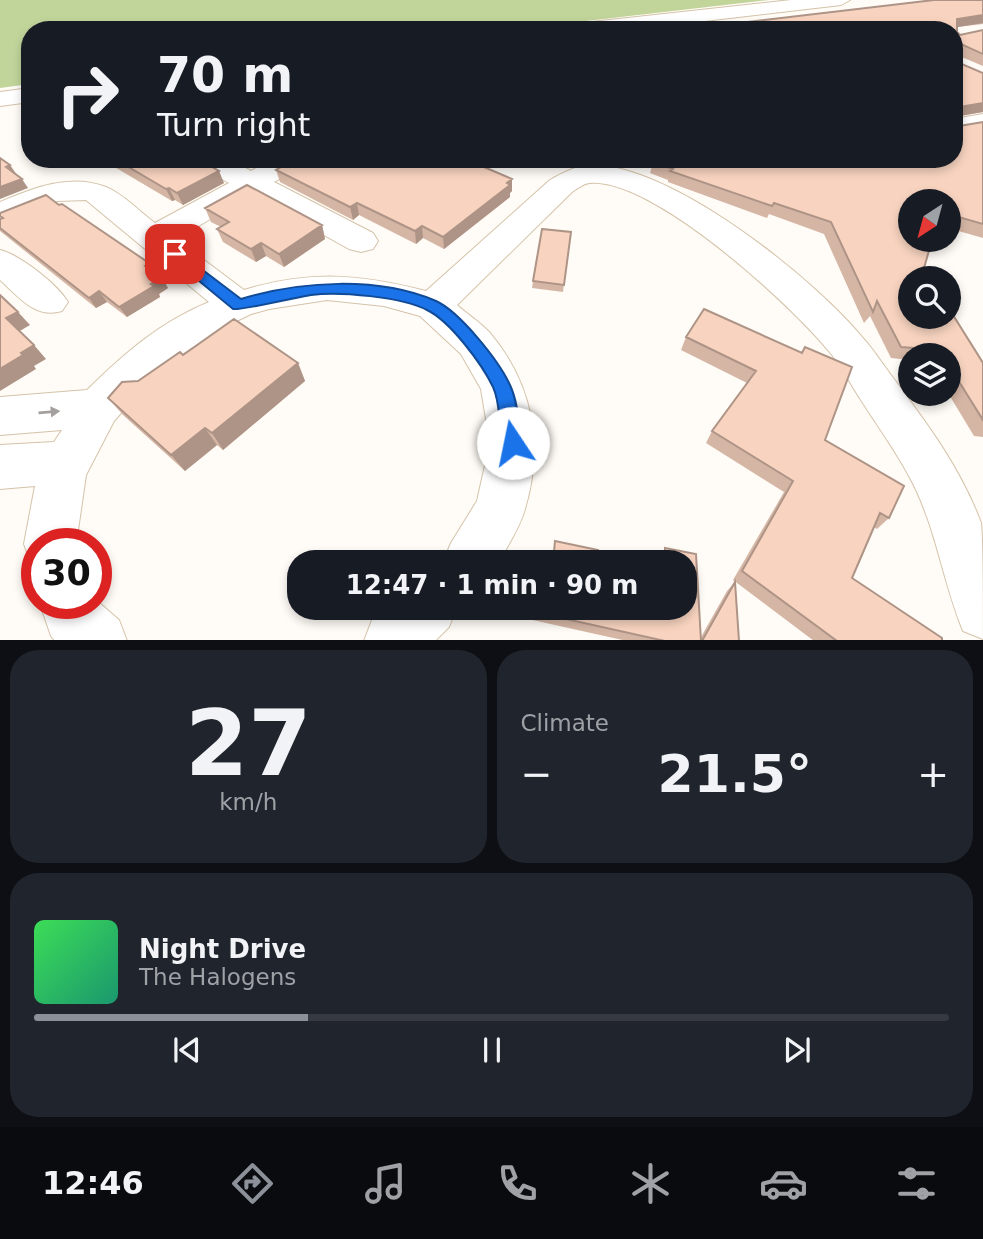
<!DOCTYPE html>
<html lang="en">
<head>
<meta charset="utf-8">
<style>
  :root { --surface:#171b24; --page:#20242c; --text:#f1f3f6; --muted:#9ea1a6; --line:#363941; --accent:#8c9099 }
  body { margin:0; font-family:"DejaVu Sans",sans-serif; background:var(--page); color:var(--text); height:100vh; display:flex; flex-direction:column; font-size:26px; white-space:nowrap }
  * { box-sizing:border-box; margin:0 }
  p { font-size:23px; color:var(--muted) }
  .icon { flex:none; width:38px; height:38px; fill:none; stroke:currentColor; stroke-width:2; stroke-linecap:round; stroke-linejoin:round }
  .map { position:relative; height:640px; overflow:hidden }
  .panel { display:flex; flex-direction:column; gap:10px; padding:10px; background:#0d0f14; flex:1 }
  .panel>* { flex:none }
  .banner { position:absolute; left:21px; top:21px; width:942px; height:147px; border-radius:28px; box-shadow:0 4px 10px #0003; background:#171b24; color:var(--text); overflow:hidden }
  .needle { width:46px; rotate:216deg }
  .tools { position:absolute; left:898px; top:189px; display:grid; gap:14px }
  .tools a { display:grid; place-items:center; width:63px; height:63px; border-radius:50%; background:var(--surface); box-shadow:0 4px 10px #0003; font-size:35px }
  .speed { position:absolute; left:21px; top:528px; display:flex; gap:14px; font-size:35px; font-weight:700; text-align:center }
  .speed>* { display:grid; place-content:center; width:91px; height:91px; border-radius:50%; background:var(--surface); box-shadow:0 4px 10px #0003; line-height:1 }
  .speed .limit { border:10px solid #d22; background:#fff; color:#111 }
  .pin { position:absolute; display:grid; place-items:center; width:60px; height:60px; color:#fff; margin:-30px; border-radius:14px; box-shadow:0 4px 10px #0006 }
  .me { position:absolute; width:77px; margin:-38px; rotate:349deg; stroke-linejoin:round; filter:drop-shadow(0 0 5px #0008) }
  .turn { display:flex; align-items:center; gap:24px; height:147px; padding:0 21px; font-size:32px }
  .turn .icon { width:91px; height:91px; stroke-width:2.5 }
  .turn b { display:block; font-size:49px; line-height:60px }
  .big { font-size:52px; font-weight:700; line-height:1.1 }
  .panel .widget { flex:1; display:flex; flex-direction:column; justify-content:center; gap:10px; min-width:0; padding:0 24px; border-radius:28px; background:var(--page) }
  .panel .dial { align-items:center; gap:0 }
  .dial b { font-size:91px; line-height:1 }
  .song { display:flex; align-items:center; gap:21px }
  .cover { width:84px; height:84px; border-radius:10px; background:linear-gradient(135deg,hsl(130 70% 55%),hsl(160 70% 35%)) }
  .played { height:7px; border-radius:4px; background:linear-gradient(90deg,var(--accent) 30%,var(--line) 30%) }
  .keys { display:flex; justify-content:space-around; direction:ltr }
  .heat { display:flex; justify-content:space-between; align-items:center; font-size:38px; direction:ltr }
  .panel .tiles { flex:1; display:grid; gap:10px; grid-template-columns:1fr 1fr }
  .widget:last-child { grid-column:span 2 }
  .trip { position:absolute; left:287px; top:550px; width:410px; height:70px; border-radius:28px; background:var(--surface); box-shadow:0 4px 10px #0003; font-weight:700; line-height:70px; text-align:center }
  .tab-bar { display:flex; height:112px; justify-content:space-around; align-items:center; background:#090b0e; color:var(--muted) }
  .tab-bar .icon { width:49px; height:49px }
  .tab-bar .current { color:var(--accent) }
  .tab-bar b { font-size:32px; color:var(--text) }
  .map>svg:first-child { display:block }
</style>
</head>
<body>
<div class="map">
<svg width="983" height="641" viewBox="0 0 983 641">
  <rect width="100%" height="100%" fill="#fffbf6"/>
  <path fill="#c1d59b" d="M0,0H769L508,30H30V84L0,88Z"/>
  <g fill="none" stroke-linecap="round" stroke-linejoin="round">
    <g stroke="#d4c3a9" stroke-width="2">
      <path id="minor" d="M791,0H850L841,5L628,30H563L573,24Z
        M30,88V102L0,106V92Z
        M983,114V130L954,135V119Z
        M193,159H229L251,171L272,159H308L304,165L274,182L373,233L378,241L373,249L361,252L349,249L252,195L176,239L244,290C310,270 360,274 426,291L550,180C562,173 576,166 590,165C670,163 812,277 862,337C874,350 883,365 894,379C928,425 961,469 981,523C983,541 983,616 983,639L963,631C942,580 936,525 909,476C895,450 877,425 861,400C851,385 843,369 832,355C794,307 654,178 590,183C584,183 577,189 572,192L457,305C467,314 481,323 490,333C533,384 544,446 525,509C520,527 508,545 499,562H443L451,543L477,501L490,443L481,389L461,354L420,316L384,306L327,300L269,309L251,314L220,329L161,368L114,421L86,475L76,544H37V565L31,563L24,544L35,486L0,489V445L54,442L62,430L0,435V397L87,390C126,352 159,323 209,302L86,200L57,201L0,224V202C33,188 70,173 106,187C123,194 140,212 155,223L229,183L197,165Z
        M0,250C20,255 57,284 68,302L62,311C35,319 19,297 0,280Z
        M96,600L119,620L127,641H55L51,636L40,604H96Z
        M387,607H457L449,627L435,641H364L372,620Z"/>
    </g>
    <path stroke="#9c9791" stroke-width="2.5" stroke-dasharray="2.5 2" stroke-linecap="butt" d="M529,159L542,164"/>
    <use href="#minor" fill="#fff" fill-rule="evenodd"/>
  </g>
  <path fill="#d5b6a5" d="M983,0V24L957,27V32L960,35L983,30V66L957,55V62L983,73V112L959,116V126L983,122V238L948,228V201H910L924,268L983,363V437L974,436L948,393V355H910V360L891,358L870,316L864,323L824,234L769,214L767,218L668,182V180L650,173L652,166L635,159H954V30Z
    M101,159H198L224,183L183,205L175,200L172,201Z
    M234,159H267L251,168Z
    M489,169L512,179V191L510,193V197L444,249L423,238L416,244L359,215L353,220L280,182L276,170Z
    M59,205L149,263L154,272L162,278L168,288L159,294L160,297L127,317L107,302L96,308L0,231V219H1L0,213Z
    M205,208L322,225L325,239L284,267L266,256L256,262L223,242L217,229L221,227L211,222Z
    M571,232L563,292L532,288L533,281Z
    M686,337L801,353L805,347L825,440L889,518L877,529L874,527L852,578L942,641H814L733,580L784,492L706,443L712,431L747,383L681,350Z
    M183,355L298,363L305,381L223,450L217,445L185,471L123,415L108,398Z
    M665,548L696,554L701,637L727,591L735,582L739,641H627L528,619L530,607H684V562H660V557Z"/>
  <path fill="#ae9486" d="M983,15V23L952,28L957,19Z
    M983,103V112L954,117L959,107Z
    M248,159H267L251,168Z
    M10,165L17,175L6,167Z
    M219,171L224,183L183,205L177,193Z
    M22,179L28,188L0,199V187Z
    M512,179V191L510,193V197L444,249L443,237Z
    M169,188L175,200L172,201L166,189Z
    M357,203L359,215L353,220L350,207Z
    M322,225L325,239L284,267L279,254Z
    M422,226L423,238L416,244L415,231Z
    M261,243L266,256L256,262L251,249Z
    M149,263L155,274L145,266Z
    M162,278L168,288L159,294L160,297L127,317L119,307Z
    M99,291L107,302L96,308L89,298Z
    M18,312L30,325L18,332L6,318Z
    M34,345L46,359L34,366L36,369L0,391V369L21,353Z
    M298,363L305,381L223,450L212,433Z
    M205,428L217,445L185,471L171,455Z"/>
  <path fill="#f8d4c0" stroke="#ae9486" stroke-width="2" d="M934,0H983V15L957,19V32L960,35L983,30V54L961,44L957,46V62L983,73V103L959,107V126L983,122V224L948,214V201H910V240H932L924,268L931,278H910V317H948V307L983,363V420L948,364V355H943L940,350L901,347L877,301L873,312L831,222L774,203L772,206L670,171L673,169L653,162L655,159H954V30H680Z
    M0,158L10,165L6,167L22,179L0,187Z
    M115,159H198L219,171L177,193L169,188L166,189Z
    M295,159H477L489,164L484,167L512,179L507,183L510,185L443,237L422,226L415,231L357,203L350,207L276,170Z
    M247,185L322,225L279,254L261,243L251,249L217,229L229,222L205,208Z
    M46,195L59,205L62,204L149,263L145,266L162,278L151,284L154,286L119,307L99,291L89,298L0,228V219L3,218L0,216V213Z
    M542,229L571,232L564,285L533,281Z
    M0,295L18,312L6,318L34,345L21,353L23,355L0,369Z
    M704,309L802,353L805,347L852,367L825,440L904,486L889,518L880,513L852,578L942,638V641H837L742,571L793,481L712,431L756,371L686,337Z
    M234,319L298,363L212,433L205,428L171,455L108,398L122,382L138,381L180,352L183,355Z
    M555,541L598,550L597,557L619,562H553Z
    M665,548L696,554L701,641H665L530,611V607H684V562H665Z
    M735,582L739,641H702Z"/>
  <defs><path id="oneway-solid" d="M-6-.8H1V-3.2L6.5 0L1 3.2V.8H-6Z" transform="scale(1.75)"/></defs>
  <use fill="#a3a09d" href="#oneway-solid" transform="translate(49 412) rotate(-5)"/>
  <path fill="#1a73e8" stroke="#114b97" stroke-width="2" d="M175,249L241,299C300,281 378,276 436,301C460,312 499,361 510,385C518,402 519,425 522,443L520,449L513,452L506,449C497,430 502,406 493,387C482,364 450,321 427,310C402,297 339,291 311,295C299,297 238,311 233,309L170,257V251Z"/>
</svg>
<div class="tools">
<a><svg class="needle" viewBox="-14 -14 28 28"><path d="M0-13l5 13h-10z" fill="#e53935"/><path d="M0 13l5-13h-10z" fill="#9ea1a6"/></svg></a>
<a><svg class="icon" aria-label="search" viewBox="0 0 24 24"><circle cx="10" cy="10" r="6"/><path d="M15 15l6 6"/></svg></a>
<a><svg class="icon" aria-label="layers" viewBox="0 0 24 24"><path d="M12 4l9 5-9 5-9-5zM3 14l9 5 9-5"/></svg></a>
</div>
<div class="speed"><div class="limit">30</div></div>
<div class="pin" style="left:175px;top:254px;background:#d93025"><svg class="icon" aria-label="arrive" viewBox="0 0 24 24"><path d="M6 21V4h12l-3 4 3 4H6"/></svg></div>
<svg class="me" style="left:513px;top:443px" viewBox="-20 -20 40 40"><circle r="19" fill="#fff"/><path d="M0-13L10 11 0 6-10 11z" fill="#1a73e8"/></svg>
<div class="trip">12:47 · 1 min · 90 m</div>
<div class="banner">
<div class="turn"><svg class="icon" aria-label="right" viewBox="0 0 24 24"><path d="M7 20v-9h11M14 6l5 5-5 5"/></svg><div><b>70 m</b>Turn right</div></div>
</div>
</div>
<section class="panel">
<div class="tiles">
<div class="widget dial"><b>27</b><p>km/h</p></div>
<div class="widget"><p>Climate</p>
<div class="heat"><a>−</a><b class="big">21.5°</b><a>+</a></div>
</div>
<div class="widget">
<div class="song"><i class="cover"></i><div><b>Night Drive</b><p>The Halogens</p></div></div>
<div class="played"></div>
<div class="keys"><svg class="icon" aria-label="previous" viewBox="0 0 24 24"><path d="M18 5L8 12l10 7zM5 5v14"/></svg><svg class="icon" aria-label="pause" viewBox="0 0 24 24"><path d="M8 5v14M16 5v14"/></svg><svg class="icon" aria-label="next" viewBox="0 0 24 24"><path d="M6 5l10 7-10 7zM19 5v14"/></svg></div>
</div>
</div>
</section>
<nav class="tab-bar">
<b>12:46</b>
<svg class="icon current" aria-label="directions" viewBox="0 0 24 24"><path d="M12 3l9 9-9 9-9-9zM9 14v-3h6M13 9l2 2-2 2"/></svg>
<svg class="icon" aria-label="music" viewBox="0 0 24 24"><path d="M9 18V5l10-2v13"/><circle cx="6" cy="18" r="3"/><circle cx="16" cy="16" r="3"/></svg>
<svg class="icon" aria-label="phone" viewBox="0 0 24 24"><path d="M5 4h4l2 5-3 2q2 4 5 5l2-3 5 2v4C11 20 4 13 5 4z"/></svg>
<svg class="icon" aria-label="climate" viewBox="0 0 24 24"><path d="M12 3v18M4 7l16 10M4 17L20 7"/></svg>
<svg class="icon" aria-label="car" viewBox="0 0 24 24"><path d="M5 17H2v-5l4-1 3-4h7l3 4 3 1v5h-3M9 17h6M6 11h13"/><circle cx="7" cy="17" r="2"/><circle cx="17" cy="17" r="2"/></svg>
<svg class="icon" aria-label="filters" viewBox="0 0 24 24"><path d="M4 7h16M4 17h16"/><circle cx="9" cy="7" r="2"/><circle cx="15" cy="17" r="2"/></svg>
</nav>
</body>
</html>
